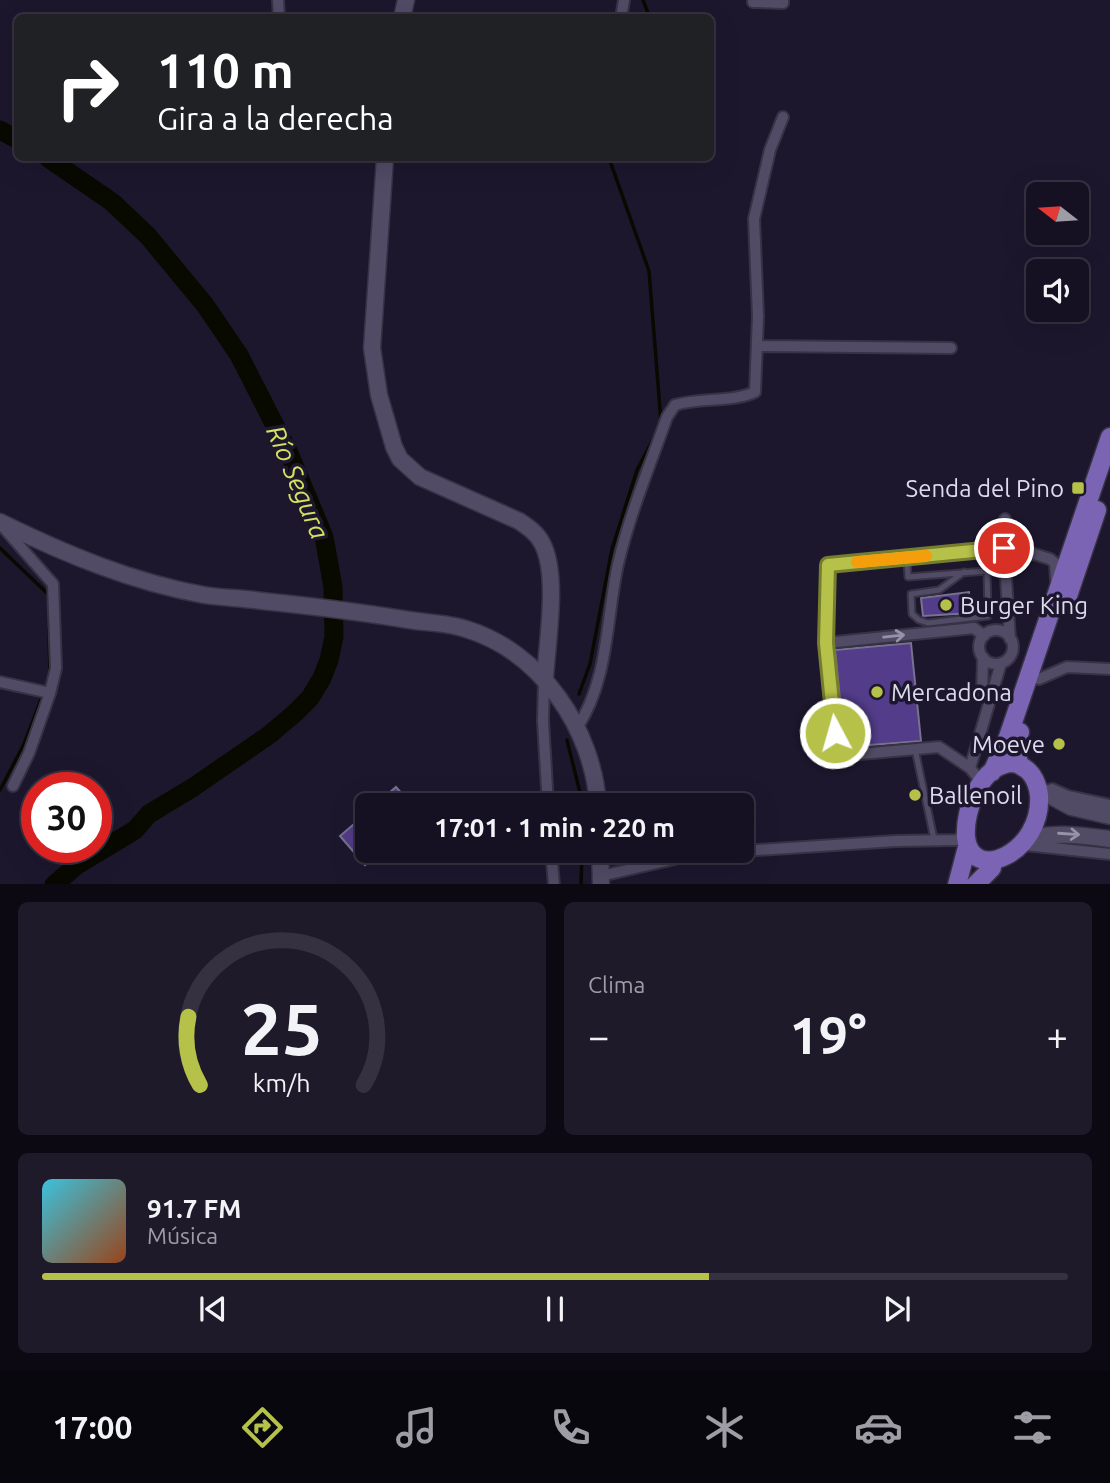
<!DOCTYPE html>
<html lang="es">
<head>
<meta charset="utf-8">
<style>
  :root { --surface:#161122; --page:#1f1a2a; --text:#f1f3f6; --muted:#9e9da5; --line:#353140; --accent:#b6c149 }
  body { margin:0; font-family:Ubuntu,sans-serif; background:var(--page); color:var(--text); height:100vh; display:flex; flex-direction:column; font-size:26px; white-space:nowrap }
  * { box-sizing:border-box; margin:0 }
  p { font-size:23px; color:var(--muted) }
  .icon { flex:none; width:38px; height:38px; fill:none; stroke:currentColor; stroke-width:2; stroke-linecap:round; stroke-linejoin:round }
  .map { position:relative; height:884px; overflow:hidden }
  .panel { display:flex; flex-direction:column; gap:18px; padding:18px; background:#0c0913; flex:1 }
  .panel>* { flex:none }
  .hud { position:absolute; left:14px; top:14px; width:700px; height:147px; border-radius:10px; box-shadow:0 7px 28px #0002,0 0 0 2px var(--line); background:#202124; color:#fff; overflow:hidden }
  .needle { width:46px; rotate:287deg }
  .buttons { position:absolute; left:1026px; top:182px; display:grid; gap:14px }
  .buttons a { display:grid; place-items:center; width:63px; height:63px; border-radius:10px; background:var(--surface); box-shadow:0 7px 28px #0002,0 0 0 2px var(--line); font-size:35px }
  .speed { position:absolute; left:21px; top:772px; display:flex; gap:14px; font-size:35px; font-weight:700; text-align:center }
  .speed>* { display:grid; place-content:center; width:91px; height:91px; border-radius:50%; background:var(--surface); box-shadow:0 7px 28px #0002,0 0 0 2px var(--line); line-height:1 }
  .speed .limit { border:10px solid #d22; background:#fff; color:#111 }
  .pin { position:absolute; display:grid; place-items:center; width:60px; height:60px; color:#fff; margin:-30px; border:4px solid #fff; border-radius:50%; box-shadow:0 2px 7px #0007 }
  .me { position:absolute; width:77px; margin:-38px; rotate:354deg; stroke-linejoin:round; filter:drop-shadow(0 0 5px #0008) }
  .turn { display:flex; align-items:center; gap:24px; height:147px; padding:0 28px; font-size:32px }
  .turn .icon { width:91px; height:91px; stroke-width:2.5 }
  .turn b { display:block; font-size:49px; line-height:60px }
  .big { font-size:52px; font-weight:600; line-height:1.1 }
  .panel .widget { flex:1; display:flex; flex-direction:column; justify-content:center; gap:10px; min-width:0; padding:0 24px; border-radius:10px; background:var(--page) }
  .panel .dial { align-items:center; gap:0 }
  .dial svg { height:182px; overflow:visible; fill:none; stroke:var(--line); stroke-width:7; stroke-linecap:round; text-anchor:middle }
  .dial text { fill:var(--text); stroke:none }
  .song { display:flex; align-items:center; gap:21px }
  .cover { width:84px; height:84px; border-radius:10px; background:linear-gradient(135deg,hsl(190 70% 55%),hsl(20 70% 35%)) }
  .played { height:7px; border-radius:4px; background:linear-gradient(90deg,var(--accent) 65%,var(--line) 65%) }
  .keys { display:flex; justify-content:space-around; direction:ltr }
  .heat { display:flex; justify-content:space-between; align-items:center; font-size:38px; direction:ltr }
  .panel .tiles { flex:1; display:grid; gap:18px; grid-template-columns:1fr 1fr }
  .widget:last-child { grid-column:span 2 }
  .trip { position:absolute; left:355px; top:793px; width:399px; height:70px; border-radius:10px; background:var(--surface); box-shadow:0 7px 28px #0002,0 0 0 2px var(--line); font-weight:600; line-height:70px; text-align:center }
  .dock { display:flex; height:112px; justify-content:space-around; align-items:center; background:#09070e; color:var(--muted) }
  .dock .icon { width:49px; height:49px }
  .dock .on { color:var(--accent) }
  .dock b { font-size:32px; color:var(--text) }
  .map>svg:first-child { display:block }
</style>
</head>
<body>
<div class="map">
<svg width="1110" height="885" viewBox="0 0 1110 885">
  <rect width="100%" height="100%" fill="#1d172e"/>
  <g fill="none" stroke-linecap="round" stroke-linejoin="round">
    <path stroke="#080a00" stroke-width="3.5" d="M643,0L650,18
      M609,158L649,271L661,422
      M0,548L49,595
      M49,630L50,672
      M579,694L590,664L612,549L637,470L657,432
      M567,740L583,805
      M0,790L24,744L49,679
      M581,885L582,850"/>
    <path stroke="#080a00" stroke-width="19" d="M0,130L18,140
      M48,158L112,202L148,236L205,305L239,355L288,451L324,537L333,587L334,637L329,660L322,678L310,698L295,713L269,735L192,788L149,814L135,830L77,865L54,885"/>
  </g>
  <path fill="#533c89" stroke="#77728e" stroke-width="2" d="M969,592L971,613L923,616L921,598Z
    M911,643L921,741L845,747L835,650Z
    M396,787L412,805H375Z
    M368,812V850H383L365,865L340,836Z"/>
  <g fill="none" stroke-linecap="round" stroke-linejoin="round">
    <g stroke="#373244" stroke-width="9">
      <path id="service" d="M907,558L908,577L987,571L988,616L928,623L919,620L912,614L911,594L939,590L964,572
        M915,749L934,839"/>
    </g>
    <g stroke="#373244" stroke-width="14">
      <path id="minor" d="M278,0L279,18
        M753,2L783,3V0
        M621,18L624,0
        M758,346L951,348
        M1005,519L1004,548L1010,639
        M979 647a17 17 0 1 1 34 0a17 17 0 1 1-34 0Z
        M826,643L974,628L984,636
        M1039,679L1067,667L1110,669
        M544,681L543,721L548,805
        M0,682L50,693L56,668L53,584L4,528
        M982,695L983,657
        M577,728C609,679 606,619 618,564C630,513 650,465 667,417L675,405C701,397 730,403 755,392L758,316L754,219L770,150L783,117
        M970,768L1001,663
        M982,783L970,768L939,747L838,756L826,643L828,565L1015,548L1050,559L1055,563L1056,580
        M13,786L29,753L50,693
        M1052,789L1068,796L1110,805
        M1025,845L1110,854
        M551,850L554,885
        M601,876L696,854L896,841L957,840L966,834"/>
    </g>
    <g stroke="#373244" stroke-width="19">
      <path id="secondary" d="M402,18L406,0
        M385,158L372,348L379,395L394,447L400,459L420,477L519,521C528,527 537,533 542,543C559,574 547,643 545,678
        M0,522C65,554 132,582 204,595C223,598 243,598 262,601C311,606 360,612 409,620C427,623 449,623 466,629C541,652 593,729 598,805
        M1038,789L1071,807L1110,816
        M1029,839C1057,832 1081,835 1110,839
        M600,850L601,885"/>
    </g>
    <g stroke="#373244" stroke-width="21">
      <path id="primary" d="M1068,596L1097,510
        M1020,732L1015,751L1020,765
        M1014,763C1030,768 1037,779 1039,795C1043,853 971,885 966,837C964,810 981,763 1014,763Z
        M992,772L1008,737L1110,437
        M957,885L967,847
        M975,885L992,868"/>
    </g>
    <use href="#service" stroke="#514b66" stroke-width="5"/>
    <use href="#minor" stroke="#514b66" stroke-width="10"/>
    <use href="#secondary" stroke="#514b66" stroke-width="16"/>
    <use href="#primary" stroke="#7a64b3" stroke-width="18"/>
  </g>
  <defs><path id="oneway-shaft" d="M-6 0H5M1.5-3L5.5 0L1.5 3" fill="none" stroke-width="1.6" stroke-linecap="round" stroke-linejoin="round" transform="scale(1.75)"/></defs>
  <g stroke="#9792a8">
    <use href="#oneway-shaft" transform="translate(894 636) rotate(-6)"/>
    <use href="#oneway-shaft" transform="translate(1069 834) rotate(4)"/>
  </g>
  <g fill="none" stroke-linecap="round" stroke-linejoin="round">
    <g stroke="#767d2f" stroke-width="18">
      <path id="route" d="M835,733L826,643L828,565L1004,548"/>
    </g>
    <use href="#route" stroke="#b6c149" stroke-width="12"/>
    <path stroke="#f59e0b" stroke-width="12" d="M857,562L926,556"/>
  </g>
  <g fill="#b6c149" stroke="#1d172e" stroke-width="2.5">
    <rect x="1071" y="481" width="14" height="14" rx="3.5"/>
    <circle cx="946" cy="605" r="7"/>
    <circle cx="877" cy="692" r="7"/>
    <circle cx="1059" cy="744" r="7"/>
    <circle cx="915" cy="795" r="7"/>
  </g>
  <g text-anchor="middle" dominant-baseline="central" stroke-width="7" stroke-linejoin="round" paint-order="stroke">
    <g font-size="24" fill="#dddaeb" stroke="#1d172e" text-anchor="start">
      <text x="1064" y="488" text-anchor="end">Senda del Pino</text>
      <text x="960" y="605">Burger King</text>
      <text x="891" y="692">Mercadona</text>
      <text x="1045" y="744" text-anchor="end">Moeve</text>
      <text x="929" y="795">Ballenoil</text>
    </g>
    <g font-size="26" font-style="italic" fill="#d4e161" stroke="#1d172e">
      <text transform="translate(298 482) rotate(67)">Río Segura</text>
    </g>
  </g>
</svg>
<div class="buttons">
<a><svg class="needle" viewBox="-14 -14 28 28"><path d="M0-13l5 13h-10z" fill="#e53935"/><path d="M0 13l5-13h-10z" fill="#9e9da5"/></svg></a>
<a><svg class="icon" aria-label="sound" viewBox="0 0 24 24"><path d="M4 9h4l5-4v14l-5-4H4zM17 9q2 3 0 6"/></svg></a>
</div>
<div class="speed"><div class="limit">30</div></div>
<div class="pin" style="left:1004px;top:548px;background:#d93025"><svg class="icon" aria-label="arrive" viewBox="0 0 24 24"><path d="M6 21V4h12l-3 4 3 4H6"/></svg></div>
<svg class="me" style="left:835px;top:733px" viewBox="-20 -20 40 40"><circle r="17" fill="#b6c149" stroke="#fff" stroke-width="3"/><path d="M0-11L8 9 0 5-8 9z" fill="#fff"/></svg>
<div class="trip">17:01 · 1 min · 220 m</div>
<div class="hud">
<div class="turn"><svg class="icon" aria-label="right" viewBox="0 0 24 24"><path d="M7 20v-9h11M14 6l5 5-5 5"/></svg><div><b>110 m</b>Gira a la derecha</div></div>
</div>
</div>
<section class="panel">
<div class="tiles">
<div class="widget dial"><svg viewBox="0 0 100 80">
<path d="M14 69A42 42 0 1 1 86 69"/>
<path d="M14 69A42 42 0 0 1 9 39" stroke="#b6c149"/>
<text x="50" y="56" font-size="32" font-weight="700">25</text>
<text x="50" y="72" font-size="11">km/h</text>
</svg></div>
<div class="widget"><p>Clima</p>
<div class="heat"><a>−</a><b class="big">19°</b><a>+</a></div>
</div>
<div class="widget">
<div class="song"><i class="cover"></i><div><b>91.7 FM</b><p>Música</p></div></div>
<div class="played"></div>
<div class="keys"><svg class="icon" aria-label="previous" viewBox="0 0 24 24"><path d="M18 5L8 12l10 7zM5 5v14"/></svg><svg class="icon" aria-label="pause" viewBox="0 0 24 24"><path d="M8 5v14M16 5v14"/></svg><svg class="icon" aria-label="next" viewBox="0 0 24 24"><path d="M6 5l10 7-10 7zM19 5v14"/></svg></div>
</div>
</div>
</section>
<nav class="dock">
<b>17:00</b>
<svg class="icon on" aria-label="directions" viewBox="0 0 24 24"><path d="M12 3l9 9-9 9-9-9zM9 14v-3h6M13 9l2 2-2 2"/></svg>
<svg class="icon" aria-label="music" viewBox="0 0 24 24"><path d="M9 18V5l10-2v13"/><circle cx="6" cy="18" r="3"/><circle cx="16" cy="16" r="3"/></svg>
<svg class="icon" aria-label="phone" viewBox="0 0 24 24"><path d="M5 4h4l2 5-3 2q2 4 5 5l2-3 5 2v4C11 20 4 13 5 4z"/></svg>
<svg class="icon" aria-label="climate" viewBox="0 0 24 24"><path d="M12 3v18M4 7l16 10M4 17L20 7"/></svg>
<svg class="icon" aria-label="car" viewBox="0 0 24 24"><path d="M5 17H2v-5l4-1 3-4h7l3 4 3 1v5h-3M9 17h6M6 11h13"/><circle cx="7" cy="17" r="2"/><circle cx="17" cy="17" r="2"/></svg>
<svg class="icon" aria-label="filters" viewBox="0 0 24 24"><path d="M4 7h16M4 17h16"/><circle cx="9" cy="7" r="2"/><circle cx="15" cy="17" r="2"/></svg>
</nav>
</body>
</html>
